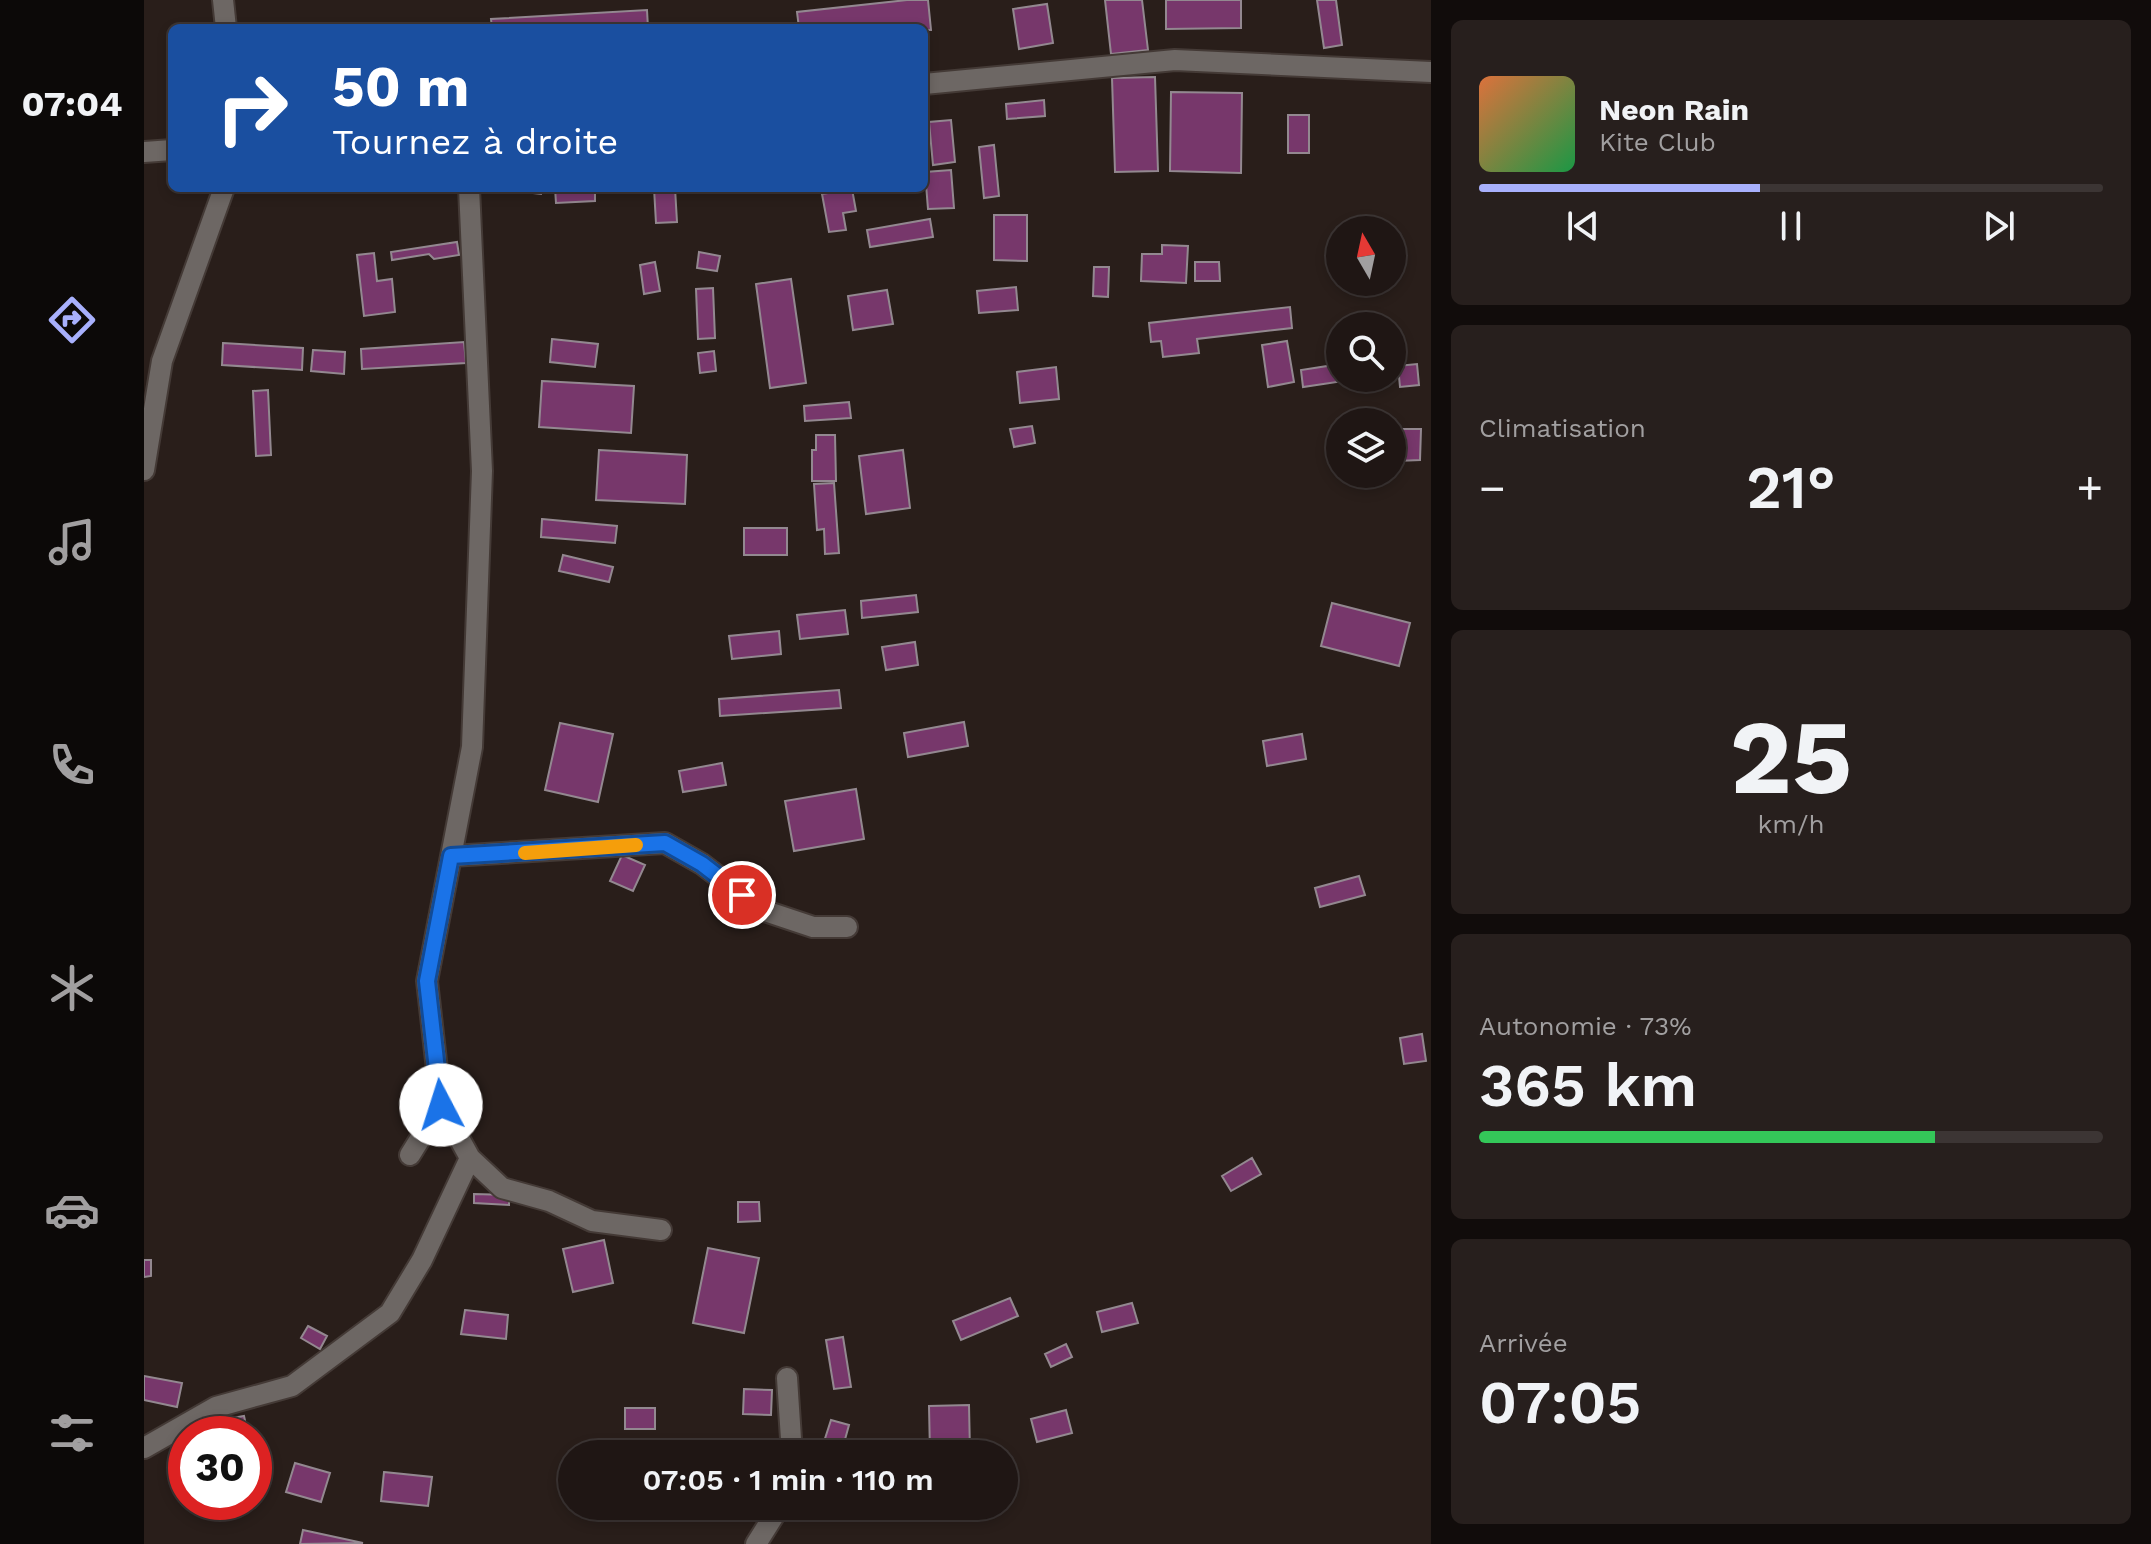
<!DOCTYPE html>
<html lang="fr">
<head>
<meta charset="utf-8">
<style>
  :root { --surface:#1f1614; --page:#271f1d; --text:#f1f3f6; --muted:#a19fa0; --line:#3c3534; --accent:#a8b0fc }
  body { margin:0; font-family:"Work Sans",sans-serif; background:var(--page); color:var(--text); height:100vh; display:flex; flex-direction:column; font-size:30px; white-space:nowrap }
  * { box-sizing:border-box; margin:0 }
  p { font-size:26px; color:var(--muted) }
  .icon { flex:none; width:44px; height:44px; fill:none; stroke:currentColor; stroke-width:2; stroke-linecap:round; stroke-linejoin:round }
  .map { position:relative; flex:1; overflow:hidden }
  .panel { display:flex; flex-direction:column; gap:20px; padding:20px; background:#110c0b; width:720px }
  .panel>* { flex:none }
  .banner { position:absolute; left:24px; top:24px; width:760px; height:168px; border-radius:12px; box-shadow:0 4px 12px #0003,0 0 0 2px var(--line); background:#1a4fa0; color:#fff; overflow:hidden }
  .needle { width:52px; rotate:351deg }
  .buttons { position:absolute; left:1182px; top:216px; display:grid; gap:16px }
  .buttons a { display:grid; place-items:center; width:80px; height:80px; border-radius:50%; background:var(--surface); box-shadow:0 4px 12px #0003,0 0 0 2px var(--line); font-size:40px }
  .speed { position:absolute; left:24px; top:1416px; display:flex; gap:16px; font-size:40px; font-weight:700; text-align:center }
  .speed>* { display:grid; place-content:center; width:104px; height:104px; border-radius:50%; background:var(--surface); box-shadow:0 4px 12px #0003,0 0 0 2px var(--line); line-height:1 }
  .speed .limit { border:12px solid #d22; background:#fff; color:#111 }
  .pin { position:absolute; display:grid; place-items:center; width:68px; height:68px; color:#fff; margin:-34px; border:4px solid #fff; border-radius:50%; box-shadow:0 2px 8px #0007 }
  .me { position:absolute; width:88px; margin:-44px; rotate:355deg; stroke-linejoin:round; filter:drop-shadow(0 0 6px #0008) }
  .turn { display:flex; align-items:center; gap:28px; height:168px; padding:0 32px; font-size:36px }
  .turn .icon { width:104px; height:104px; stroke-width:2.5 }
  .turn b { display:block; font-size:56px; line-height:68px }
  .big { font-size:60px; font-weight:600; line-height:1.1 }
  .panel .card { flex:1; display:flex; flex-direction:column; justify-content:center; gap:12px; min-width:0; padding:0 28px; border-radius:12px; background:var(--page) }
  .panel .dial { align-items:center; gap:0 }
  .dial b { font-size:104px; line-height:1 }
  .song { display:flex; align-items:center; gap:24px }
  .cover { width:96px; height:96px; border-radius:12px; background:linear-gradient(135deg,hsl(20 70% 55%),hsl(140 70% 35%)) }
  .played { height:8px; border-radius:4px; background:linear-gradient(90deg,var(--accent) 45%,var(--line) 45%) }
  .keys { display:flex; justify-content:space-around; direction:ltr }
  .heat { display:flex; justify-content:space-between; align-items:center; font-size:44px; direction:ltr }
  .charge { height:12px; border-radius:6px; background:linear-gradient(90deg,#34c759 73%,var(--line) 0) }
  .trip { position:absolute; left:414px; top:1440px; width:460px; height:80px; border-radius:40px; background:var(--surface); box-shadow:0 4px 12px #0003,0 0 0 2px var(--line); font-weight:600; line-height:80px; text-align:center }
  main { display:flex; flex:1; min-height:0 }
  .dock { display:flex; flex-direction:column; width:144px; justify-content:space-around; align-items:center; background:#0c0908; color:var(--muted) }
  .dock .icon { width:56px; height:56px }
  .dock .current { color:var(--accent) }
  .dock b { font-size:36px; color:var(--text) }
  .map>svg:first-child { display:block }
</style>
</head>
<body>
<main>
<nav class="dock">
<b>07:04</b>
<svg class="icon current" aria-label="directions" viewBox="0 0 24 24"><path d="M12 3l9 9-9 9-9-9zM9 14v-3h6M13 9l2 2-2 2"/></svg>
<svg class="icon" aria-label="music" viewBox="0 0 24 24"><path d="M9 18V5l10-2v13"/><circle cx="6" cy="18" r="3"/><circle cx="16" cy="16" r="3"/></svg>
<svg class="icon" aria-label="phone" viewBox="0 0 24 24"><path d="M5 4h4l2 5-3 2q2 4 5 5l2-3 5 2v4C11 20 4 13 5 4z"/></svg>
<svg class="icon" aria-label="climate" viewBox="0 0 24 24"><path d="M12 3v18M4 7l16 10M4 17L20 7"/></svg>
<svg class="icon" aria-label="car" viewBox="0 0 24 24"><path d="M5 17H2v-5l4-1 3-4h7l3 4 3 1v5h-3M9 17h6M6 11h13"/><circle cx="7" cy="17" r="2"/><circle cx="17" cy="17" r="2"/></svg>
<svg class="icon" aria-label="filters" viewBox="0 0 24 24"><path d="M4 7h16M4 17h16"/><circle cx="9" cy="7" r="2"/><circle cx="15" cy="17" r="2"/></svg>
</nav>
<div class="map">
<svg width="1287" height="1544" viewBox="0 0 1287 1544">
  <rect width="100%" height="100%" fill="#291e1a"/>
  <path fill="#77376b" stroke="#938890" stroke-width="2" d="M763,0H784L787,30L655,28L653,12Z
    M961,0H998L1004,50L967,54Z
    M1022,0H1097V28L1022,29Z
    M1173,0H1192L1198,45L1180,48Z
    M903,4L909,43L875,49L869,9Z
    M503,10L504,28H348L347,19Z
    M555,24V28H526V26Z
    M1011,77L1014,171L971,172L968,78Z
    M1027,92L1098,93L1097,173L1026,171Z
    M900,100L901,116L863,119L862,104Z
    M1144,115H1165V153H1144Z
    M807,120L811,162L789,165L785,122Z
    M850,145L855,196L840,198L835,147Z
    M807,170L810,208L784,209L781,172Z
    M380,188H398L397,194L379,192Z
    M411,188H451V201L412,203Z
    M510,188H531L533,222L512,223Z
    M708,189L712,211L699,213L702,230L685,232L678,194Z
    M850,215H883V261L850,260Z
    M786,219L789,237L726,247L723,230Z
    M313,242L315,255L290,259L285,254L248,260L247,252Z
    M1018,245L1044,246L1042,283L997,281L998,254H1018Z
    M555,252L576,256L573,271L553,268Z
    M230,253L233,281L248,279L251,312L220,316L213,255Z
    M511,262L516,291L500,294L496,265Z
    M1051,262H1075L1076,281H1051Z
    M950,267H965L964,297L949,296Z
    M647,279L662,383L626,388L612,284Z
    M1207,282H1237V290L1206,289Z
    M872,287L874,310L835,313L833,291Z
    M569,288L571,338L554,339L552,289Z
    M743,290L749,324L709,330L704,296Z
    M1146,307L1148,328L1053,339L1055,353L1019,357L1017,341L1007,342L1005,323Z
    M1248,333H1254V354H1248Z
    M408,339L454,344L451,367L406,362Z
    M1143,341L1150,382L1124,387L1118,345Z
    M320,342L322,363L218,369L217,349Z
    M79,343L159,348L158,370L78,365Z
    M169,350L201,352L200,374L167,371Z
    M570,351L572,371L556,373L554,353Z
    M1273,364L1275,385L1256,387L1254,366Z
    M1190,365L1193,382L1159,387L1157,370Z
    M912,367L915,399L876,403L873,372Z
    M398,381L490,386L487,433L395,427Z
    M124,390L127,455L112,456L109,391Z
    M705,402L707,418L661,421L660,406Z
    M888,426L891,443L870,447L866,429Z
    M1253,429H1277L1276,460L1253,461Z
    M672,435H691L692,481H668V450H672Z
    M455,450L543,455L541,504L452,500Z
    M759,450L766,508L722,514L715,456Z
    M690,483L695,553L681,554L680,529L673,530L670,484Z
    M398,519L473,526L471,543L397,537Z
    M600,528H643V555H600Z
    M419,555L469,567L465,582L415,571Z
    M772,595L774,612L718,618L717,601Z
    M1188,603L1266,623L1255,666L1177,646Z
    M701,610L704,634L656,639L653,615Z
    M635,631L637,654L588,659L585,636Z
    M771,642L774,665L742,670L738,647Z
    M695,690L697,708L576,716L575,699Z
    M820,722L824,746L764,757L760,733Z
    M416,723L469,734L454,802L401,790Z
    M1158,734L1162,759L1123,766L1119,741Z
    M578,763L582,785L539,792L535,771Z
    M712,789L720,839L650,851L641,801Z
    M478,855L501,865L489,891L466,881Z
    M1215,876L1221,895L1176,907L1171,888Z
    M1278,1034L1282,1061L1260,1064L1256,1038Z
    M1108,1158L1117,1174L1087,1191L1078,1176Z
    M330,1194L365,1195V1205L330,1203Z
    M594,1202H615L616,1221L594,1222Z
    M460,1240L469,1283L429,1292L419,1249Z
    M564,1248L615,1258L600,1333L549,1323Z
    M0,1260H7V1276L0,1277Z
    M866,1298L874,1316L817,1340L809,1321Z
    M988,1303L994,1323L958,1332L953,1312Z
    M321,1310L364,1315L362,1339L317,1334Z
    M164,1326L183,1336L176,1349L157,1338Z
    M699,1337L707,1387L690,1389L682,1340Z
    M922,1344L928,1357L907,1367L901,1354Z
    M0,1376L38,1383L33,1407L0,1400Z
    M600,1389L628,1390L627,1415L599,1414Z
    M825,1405L826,1452L786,1453L785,1406Z
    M481,1408H511V1429H481Z
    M922,1410L928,1433L893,1442L887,1419Z
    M100,1416L104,1434H86L83,1419Z
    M687,1420L705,1425L697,1454H676Z
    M151,1463L186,1473L177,1502L142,1492Z
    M240,1472L288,1477L284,1506L237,1501Z
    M159,1530L219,1543L156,1544Z"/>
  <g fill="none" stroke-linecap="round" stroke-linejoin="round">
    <g stroke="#443a36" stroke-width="24">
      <path id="minor" d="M79,0L82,28
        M780,84L1031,60L1287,72
        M0,152L28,150
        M0,470L18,361L80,188
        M307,856L521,843L558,864L618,910L669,927H703
        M297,1105L326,1158L358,1188L405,1201L448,1221L517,1230
        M266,1155L297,1105L283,981L328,747L338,471L325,188
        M643,1378L648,1454
        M0,1448L72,1407L148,1386L246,1313L278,1260L326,1158
        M612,1544L636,1506"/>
    </g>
    <use href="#minor" stroke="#6d6764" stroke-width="20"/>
  </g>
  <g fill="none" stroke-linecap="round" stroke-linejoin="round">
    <g stroke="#114b97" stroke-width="20">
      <path id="route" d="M297,1105L283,981L307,856L521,843L558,864L598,895"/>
    </g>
    <use href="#route" stroke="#1a73e8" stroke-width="14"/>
    <path stroke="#f59e0b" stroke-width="14" d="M381,853L492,845"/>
  </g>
</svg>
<div class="buttons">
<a><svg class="needle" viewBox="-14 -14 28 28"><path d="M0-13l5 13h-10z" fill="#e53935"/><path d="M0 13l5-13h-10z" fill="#a19fa0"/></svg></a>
<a><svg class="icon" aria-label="search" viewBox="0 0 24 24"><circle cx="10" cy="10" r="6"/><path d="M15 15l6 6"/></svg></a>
<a><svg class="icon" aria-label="layers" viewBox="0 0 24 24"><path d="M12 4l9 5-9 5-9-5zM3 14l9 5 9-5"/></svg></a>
</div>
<div class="speed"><div class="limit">30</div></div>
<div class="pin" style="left:598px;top:895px;background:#d93025"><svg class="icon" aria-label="arrive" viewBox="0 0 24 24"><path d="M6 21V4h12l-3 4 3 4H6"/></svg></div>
<svg class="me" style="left:297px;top:1105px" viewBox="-20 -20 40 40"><circle r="19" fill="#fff"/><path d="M0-13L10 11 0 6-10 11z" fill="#1a73e8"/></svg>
<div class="trip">07:05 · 1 min · 110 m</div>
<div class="banner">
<div class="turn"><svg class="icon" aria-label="right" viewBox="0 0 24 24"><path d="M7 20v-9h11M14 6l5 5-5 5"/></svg><div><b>50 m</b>Tournez à droite</div></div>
</div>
</div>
<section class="panel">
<div class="card">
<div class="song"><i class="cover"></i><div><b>Neon Rain</b><p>Kite Club</p></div></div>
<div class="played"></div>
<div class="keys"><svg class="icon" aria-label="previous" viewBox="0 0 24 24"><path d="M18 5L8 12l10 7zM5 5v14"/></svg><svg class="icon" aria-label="pause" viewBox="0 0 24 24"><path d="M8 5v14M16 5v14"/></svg><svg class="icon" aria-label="next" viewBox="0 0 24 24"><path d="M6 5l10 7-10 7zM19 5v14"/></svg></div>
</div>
<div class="card"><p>Climatisation</p>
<div class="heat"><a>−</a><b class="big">21°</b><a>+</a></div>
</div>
<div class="card dial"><b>25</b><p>km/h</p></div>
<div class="card"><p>Autonomie · 73%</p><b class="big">365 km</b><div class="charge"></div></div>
<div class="card"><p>Arrivée</p><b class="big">07:05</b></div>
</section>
</main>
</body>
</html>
